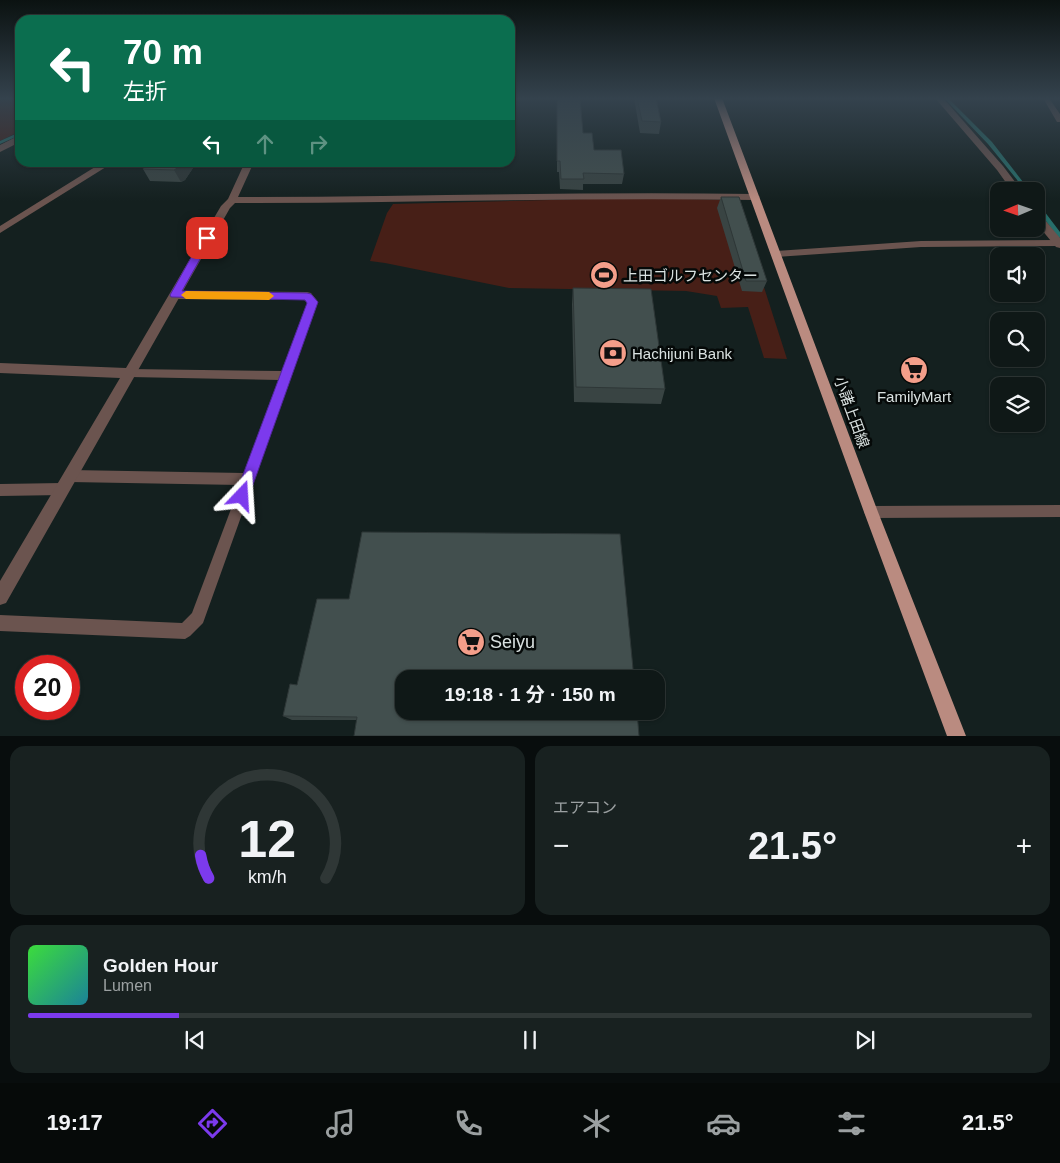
<!DOCTYPE html>
<html lang="ja">
<head>
<meta charset="utf-8">
<style>
  :root { --surface:#0f1817; --page:#182120; --text:#f1f3f6; --muted:#9ba0a1; --line:#2f3736; --accent:#7c3aed }
  body { margin:0; font-family:Arial,"Noto Sans JP",sans-serif; background:var(--page); color:var(--text); height:100vh; display:flex; flex-direction:column; font-size:19px; white-space:nowrap }
  * { box-sizing:border-box; margin:0 }
  p { font-size:16px; color:var(--muted) }
  .icon { flex:none; width:28px; height:28px; fill:none; stroke:currentColor; stroke-width:2; stroke-linecap:round; stroke-linejoin:round }
  .map { position:relative; height:736px; overflow:hidden }
  .panel { display:flex; flex-direction:column; gap:10px; padding:10px; background:#080d0d; flex:1 }
  .panel>* { flex:none }
  .top-card { position:absolute; left:15px; top:15px; width:500px; height:152px; border-radius:15px; box-shadow:0 1px 4px #0004,0 0 0 1px var(--line); background:#0b6e4f; color:#fff; overflow:hidden }
  .needle { width:32px; rotate:268deg }
  .tools { position:absolute; left:990px; top:182px; display:grid; gap:10px }
  .tools a { display:grid; place-items:center; width:55px; height:55px; border-radius:10px; background:var(--surface); box-shadow:0 1px 4px #0004,0 0 0 1px var(--line); font-size:25px }
  .speed { position:absolute; left:15px; top:655px; display:flex; gap:10px; font-size:25px; font-weight:700; text-align:center }
  .speed>* { display:grid; place-content:center; width:65px; height:65px; border-radius:50%; background:var(--surface); box-shadow:0 1px 4px #0004,0 0 0 1px var(--line); line-height:1 }
  .speed .limit { border:8px solid #d22; background:#fff; color:#111 }
  .pin { position:absolute; display:grid; place-items:center; width:42px; height:42px; color:#fff; margin:-21px; border-radius:10px; box-shadow:0 2px 8px #0006 }
  .me { position:absolute; width:55px; margin:-28px; rotate:20deg; stroke-linejoin:round; filter:drop-shadow(0 0 4px #0008) }
  .turn { display:flex; align-items:center; gap:18px; height:105px; padding:0 25px; font-size:22px }
  .turn .icon { width:65px; height:65px; stroke-width:2.5 }
  .turn b { display:block; font-size:35px; line-height:42px }
  .lanes { display:flex; align-items:center; height:48px; padding:0 25px; background:#0003; justify-content:center; gap:25px; direction:ltr }
  .lanes .off { opacity:.35 }
  .big { font-size:38px; font-weight:700; line-height:1.1 }
  .panel .widget { flex:1; display:flex; flex-direction:column; justify-content:center; gap:8px; min-width:0; padding:0 18px; border-radius:15px; background:var(--page) }
  .panel .dial { align-items:center; gap:0 }
  .dial svg { height:130px; overflow:visible; fill:none; stroke:var(--line); stroke-width:7; stroke-linecap:round; text-anchor:middle }
  .dial text { fill:var(--text); stroke:none }
  .song { display:flex; align-items:center; gap:15px }
  .cover { width:60px; height:60px; border-radius:8px; background:linear-gradient(135deg,hsl(120 70% 55%),hsl(190 70% 35%)) }
  .played { height:5px; border-radius:2px; background:linear-gradient(90deg,var(--accent) 15%,var(--line) 15%) }
  .keys { display:flex; justify-content:space-around; direction:ltr }
  .heat { display:flex; justify-content:space-between; align-items:center; font-size:28px; direction:ltr }
  .panel .tiles { flex:1; display:grid; gap:10px; grid-template-columns:1fr 1fr }
  .widget:last-child { grid-column:span 2 }
  .trip { position:absolute; left:395px; top:670px; width:270px; height:50px; border-radius:15px; background:var(--surface); box-shadow:0 1px 4px #0004,0 0 0 1px var(--line); font-weight:700; line-height:50px; text-align:center }
  .tab-bar { display:flex; height:80px; justify-content:space-around; align-items:center; background:#060a09; color:var(--muted) }
  .tab-bar .icon { width:35px; height:35px }
  .tab-bar .current { color:var(--accent) }
  .tab-bar b { font-size:22px; color:var(--text) }
  .map>svg:first-child { display:block }
</style>
</head>
<body>
<div class="map">
<svg width="1060" height="736" viewBox="0 0 1060 736">
  <rect width="100%" height="100%" fill="#14201f"/>
  <path fill="#471f17" d="M0,98H20V131L0,141Z
    M631,198L736,200L787,359L764,358L748,307L721,308L717,296L686,291L509,288L385,263L370,261L387,213L393,204Z"/>
  <g fill="none" stroke-linecap="round" stroke-linejoin="round">
    <path fill="#276f6b" fill-rule="evenodd" d="M944,98H948L992,142L1030,191H1026L988,144Z
      M20,132V135L0,144V141Z
      M1036,203H1038L1060,232V238L1058,237L1036,208Z"/>
    <path fill="#6b544f" fill-rule="evenodd" d="M1043,98H1049L1060,114V122H1057Z
      M1060,240V246H1058L921,247L776,257L771,254L776,251L921,241Z
      M175,291L307,292L311,293L318,302L203,623L190,636L185,639L0,631V615L182,623L192,613L240,485L70,482L65,480L64,476L65,472L70,470L244,473L279,380L130,377L126,376L124,373L126,370L130,369L282,371L308,303L304,300L175,299L170,295Z
      M62,483L67,485L69,489L67,493L62,495L0,496V484Z
      M1060,505V517L871,518L866,516L864,512L866,508L871,506Z"/>
    <path fill="#6b544f" fill-rule="evenodd" d="M935,98H943L1003,166L1022,191H1012L997,170Z
      M20,135V142L0,152V145Z
      M245,162H254L238,197C411,197 583,191 755,194L760,197L755,200C581,197 408,203 235,203L230,208L6,603L0,605V581L120,378L0,373V363L126,368L221,206L228,199Z
      M1036,213L1040,214L1060,238V248L1056,247L1036,223Z"/>
    <path fill="#6b544f" fill-rule="evenodd" d="M103,162H114L0,233V226Z"/>
    <path fill="#ba8b80" fill-rule="evenodd" d="M714,98H722L878,512L966,736H947L864,512Z"/>
  </g>
  <path fill="#394443" d="M549,98H580L583,133L594,150L624,174L622,184H583V190L560,189L559,172H557V99H549Z
    M634,98H656L661,122L659,134L640,133Z
    M197,162L185,180L181,182L150,181L143,169Z
    M721,197L767,281L762,292L742,291L717,208Z
    M573,288L665,389L661,404L574,402L572,304Z
    M290,684L639,736L356,720H292L283,716Z"/>
  <path fill="#2e3737" d="M182,162H197L185,180L181,182L174,170Z"/>
  <path fill="#424f4e" stroke="#2e3737" d="M557,98H580L583,133H592L594,150H621L624,174L583,173L584,179H561L560,161H557Z
    M637,98H656L661,122L642,121Z
    M148,162H182L179,167L174,170L143,169Z
    M721,197H739L767,281H746Z
    M573,288L651,289L665,389L576,387Z
    M362,532L620,534L634,679H404V711H637L639,736H354L357,717L283,716L290,684L297,685L317,599H349Z"/>
  <linearGradient id="sky" x2="0" y2="1"><stop stop-color="#0b1211"/><stop offset="0.49" stop-color="#34424d"/><stop offset="1" stop-color="#34424d" stop-opacity="0"/></linearGradient>
  <rect width="1060" height="201" fill="url(#sky)"/>
  <path fill="#7c3aed" stroke="#51269a" d="M207,235L212,238L182,291L307,293L311,294L318,302L249,496L247,500L242,502L237,500L235,496L307,303L305,300L171,297L170,295L202,238Z"/>
  <path fill="#f59e0b" d="M186,291L269,292L274,296L269,300L186,299L181,295Z"/>
  <defs>
    <g id="stadium-disc" transform="scale(1.4375)"><circle r="9.5" fill="#f49e8a" stroke="#050908"/><path d="M0-5a6.5 5 0 1 0 0 10a6.5 5 0 1 0 0-10ZM-3.5-1.8h7v3.6h-7Z" fill="#111"/></g>
    <g id="bank-disc" transform="scale(1.4375)"><circle r="9.5" fill="#f49e8a" stroke="#050908"/><path d="M-6-4H6V4H-6ZM0-2.3a2.3 2.3 0 1 0 0 4.6a2.3 2.3 0 1 0 0-4.6Z" fill="#111"/></g>
    <g id="supermarket-disc" transform="scale(1.4375)"><circle r="9.5" fill="#f49e8a" stroke="#050908"/><path d="M-6-5.5h2.5l.6 2H6L4.5 2H-2.5L-4.4-4H-6ZM-1.5 3.2a1.3 1.3 0 1 0 .1 0ZM3 3.2a1.3 1.3 0 1 0 .1 0Z" fill="#111"/></g>
  </defs>
  <g fill-rule="evenodd">
    <use href="#stadium-disc" x="604" y="275"/>
    <use href="#bank-disc" x="613" y="353"/>
    <use href="#supermarket-disc" x="914" y="370"/>
    <use href="#supermarket-disc" x="471" y="642"/>
  </g>
  <g text-anchor="middle" dominant-baseline="central" stroke-width="5" stroke-linejoin="round" paint-order="stroke">
    <g font-size="15" fill="#dae2e1" stroke="#050908" text-anchor="start">
      <text x="623" y="275">上田ゴルフセンター</text>
      <text x="632" y="353">Hachijuni Bank</text>
      <text x="914" y="396" text-anchor="middle">FamilyMart</text>
    </g>
    <g font-size="15" fill="#dae2e1" stroke="#050908">
      <text transform="translate(852 412) rotate(70)">小諸上田線</text>
    </g>
    <g font-size="18" fill="#dae2e1" stroke="#050908" text-anchor="start">
      <text x="490" y="642">Seiyu</text>
    </g>
  </g>
</svg>
<div class="tools">
<a><svg class="needle" viewBox="-14 -14 28 28"><path d="M0-13l5 13h-10z" fill="#e53935"/><path d="M0 13l5-13h-10z" fill="#9ba0a1"/></svg></a>
<a><svg class="icon" aria-label="sound" viewBox="0 0 24 24"><path d="M4 9h4l5-4v14l-5-4H4zM17 9q2 3 0 6"/></svg></a>
<a><svg class="icon" aria-label="search" viewBox="0 0 24 24"><circle cx="10" cy="10" r="6"/><path d="M15 15l6 6"/></svg></a>
<a><svg class="icon" aria-label="layers" viewBox="0 0 24 24"><path d="M12 4l9 5-9 5-9-5zM3 14l9 5 9-5"/></svg></a>
</div>
<div class="speed"><div class="limit">20</div></div>
<div class="pin" style="left:207px;top:238px;background:#d93025"><svg class="icon" aria-label="arrive" viewBox="0 0 24 24"><path d="M6 21V4h12l-3 4 3 4H6"/></svg></div>
<svg class="me" style="left:242px;top:496px" viewBox="-20 -20 40 40"><path d="M0-17L14 15 0 8-14 15z" fill="#7c3aed" stroke="#fff" stroke-width="4"/></svg>
<div class="trip">19:18 · 1 分 · 150 m</div>
<div class="top-card">
<div class="turn"><svg class="icon" aria-label="left" viewBox="0 0 24 24"><path d="M17 20v-9H6M10 6l-5 5 5 5"/></svg><div><b>70 m</b>左折</div></div>
<div class="lanes"><svg class="icon" aria-label="left" viewBox="0 0 24 24"><path d="M17 20v-9H6M10 6l-5 5 5 5"/></svg><svg class="icon off" aria-label="ahead" viewBox="0 0 24 24"><path d="M12 20V5M6 11l6-6 6 6"/></svg><svg class="icon off" aria-label="right" viewBox="0 0 24 24"><path d="M7 20v-9h11M14 6l5 5-5 5"/></svg></div>
</div>
</div>
<section class="panel">
<div class="tiles">
<div class="widget dial"><svg viewBox="0 0 100 80">
<path d="M14 69A42 42 0 1 1 86 69"/>
<path d="M14 69A42 42 0 0 1 9 55" stroke="#7c3aed"/>
<text x="50" y="56" font-size="32" font-weight="700">12</text>
<text x="50" y="72" font-size="11">km/h</text>
</svg></div>
<div class="widget"><p>エアコン</p>
<div class="heat"><a>−</a><b class="big">21.5°</b><a>+</a></div>
</div>
<div class="widget">
<div class="song"><i class="cover"></i><div><b>Golden Hour</b><p>Lumen</p></div></div>
<div class="played"></div>
<div class="keys"><svg class="icon" aria-label="previous" viewBox="0 0 24 24"><path d="M18 5L8 12l10 7zM5 5v14"/></svg><svg class="icon" aria-label="pause" viewBox="0 0 24 24"><path d="M8 5v14M16 5v14"/></svg><svg class="icon" aria-label="next" viewBox="0 0 24 24"><path d="M6 5l10 7-10 7zM19 5v14"/></svg></div>
</div>
</div>
</section>
<nav class="tab-bar">
<b>19:17</b>
<svg class="icon current" aria-label="directions" viewBox="0 0 24 24"><path d="M12 3l9 9-9 9-9-9zM9 14v-3h6M13 9l2 2-2 2"/></svg>
<svg class="icon" aria-label="music" viewBox="0 0 24 24"><path d="M9 18V5l10-2v13"/><circle cx="6" cy="18" r="3"/><circle cx="16" cy="16" r="3"/></svg>
<svg class="icon" aria-label="phone" viewBox="0 0 24 24"><path d="M5 4h4l2 5-3 2q2 4 5 5l2-3 5 2v4C11 20 4 13 5 4z"/></svg>
<svg class="icon" aria-label="climate" viewBox="0 0 24 24"><path d="M12 3v18M4 7l16 10M4 17L20 7"/></svg>
<svg class="icon" aria-label="car" viewBox="0 0 24 24"><path d="M5 17H2v-5l4-1 3-4h7l3 4 3 1v5h-3M9 17h6M6 11h13"/><circle cx="7" cy="17" r="2"/><circle cx="17" cy="17" r="2"/></svg>
<svg class="icon" aria-label="filters" viewBox="0 0 24 24"><path d="M4 7h16M4 17h16"/><circle cx="9" cy="7" r="2"/><circle cx="15" cy="17" r="2"/></svg>
<b>21.5°</b>
</nav>
</body>
</html>
